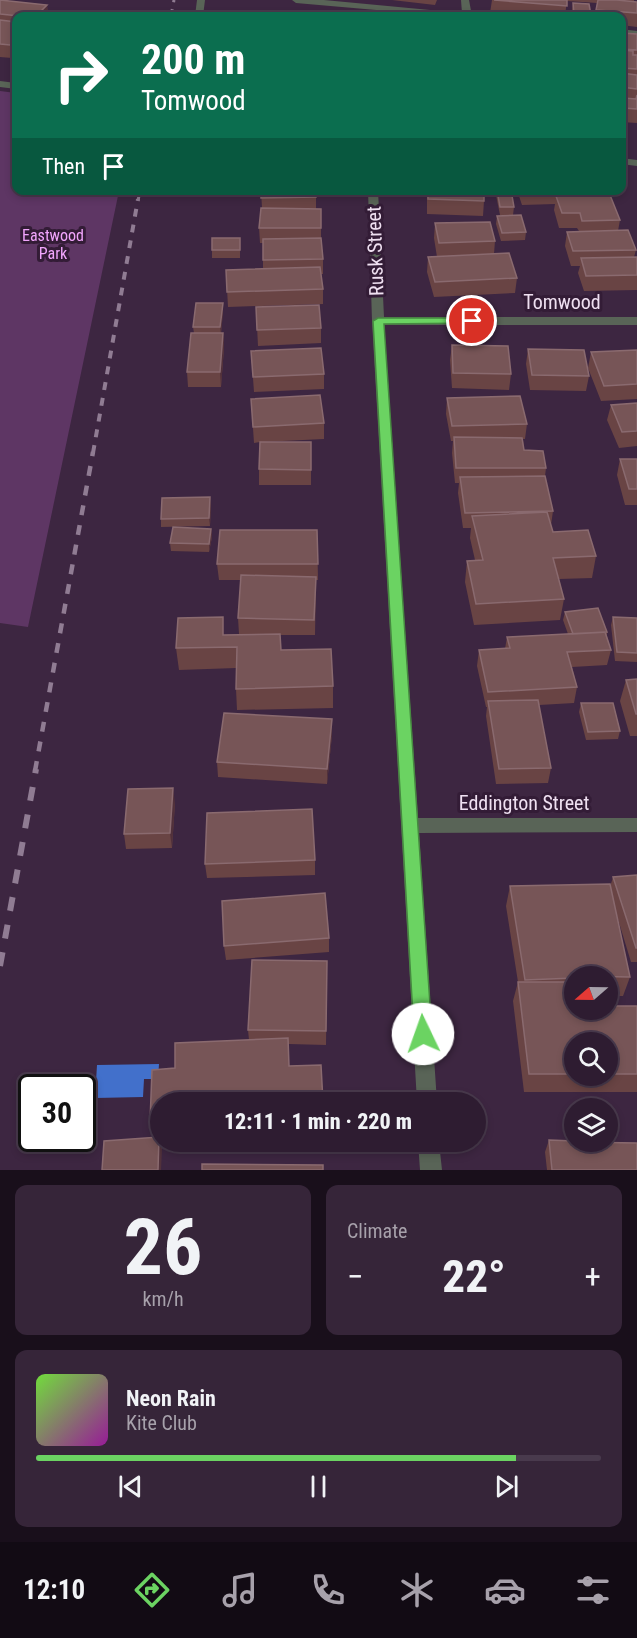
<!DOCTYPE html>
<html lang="en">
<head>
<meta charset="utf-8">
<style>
  :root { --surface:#2e1c31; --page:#362539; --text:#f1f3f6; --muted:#a7a1ab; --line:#493a4d; --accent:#6bd362 }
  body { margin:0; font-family:"Roboto Condensed",sans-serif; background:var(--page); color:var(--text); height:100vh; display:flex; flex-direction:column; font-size:22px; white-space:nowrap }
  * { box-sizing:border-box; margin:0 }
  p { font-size:20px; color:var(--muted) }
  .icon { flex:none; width:33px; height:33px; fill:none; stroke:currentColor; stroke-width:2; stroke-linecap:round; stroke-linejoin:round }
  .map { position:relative; height:1170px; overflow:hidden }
  .side { display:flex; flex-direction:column; gap:15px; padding:15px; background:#190f1b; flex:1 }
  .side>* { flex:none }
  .guide { position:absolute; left:12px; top:12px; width:614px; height:183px; border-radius:12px; box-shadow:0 3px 9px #0003,0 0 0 2px var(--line); background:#0b6e4f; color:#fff; overflow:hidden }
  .needle { width:39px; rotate:250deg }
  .tools { position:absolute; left:564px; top:966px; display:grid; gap:12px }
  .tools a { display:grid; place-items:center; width:54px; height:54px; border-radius:50%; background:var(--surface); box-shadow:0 3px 9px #0003,0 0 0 2px var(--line); font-size:30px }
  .speed { position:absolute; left:18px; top:1074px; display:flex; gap:12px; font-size:30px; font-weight:700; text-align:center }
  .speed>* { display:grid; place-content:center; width:78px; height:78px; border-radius:50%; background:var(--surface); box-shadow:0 3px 9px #0003,0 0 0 2px var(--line); line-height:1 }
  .speed .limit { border:3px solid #111; border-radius:9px; background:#fff; color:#111 }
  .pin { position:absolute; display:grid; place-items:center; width:51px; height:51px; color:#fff; margin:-26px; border:3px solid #fff; border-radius:50%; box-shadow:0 2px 6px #0007 }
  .me { position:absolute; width:66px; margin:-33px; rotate:357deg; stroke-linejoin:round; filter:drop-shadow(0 0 4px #0008) }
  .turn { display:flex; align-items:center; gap:21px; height:126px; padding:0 30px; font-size:27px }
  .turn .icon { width:78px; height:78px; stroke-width:2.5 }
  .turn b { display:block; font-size:42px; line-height:51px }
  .then { display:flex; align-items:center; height:57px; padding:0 30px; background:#0003; gap:12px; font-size:22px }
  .big { font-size:45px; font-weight:800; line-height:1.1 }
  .side .card { flex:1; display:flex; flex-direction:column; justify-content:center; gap:9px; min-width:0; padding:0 21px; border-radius:12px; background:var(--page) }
  .side .dial { align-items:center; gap:0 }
  .dial b { font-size:78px; line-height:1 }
  .song { display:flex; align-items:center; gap:18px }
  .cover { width:72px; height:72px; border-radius:9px; background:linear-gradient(135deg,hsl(100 70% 55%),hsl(300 70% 35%)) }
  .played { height:6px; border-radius:3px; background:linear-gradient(90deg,var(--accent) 85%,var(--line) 85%) }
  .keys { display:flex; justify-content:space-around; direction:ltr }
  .heat { display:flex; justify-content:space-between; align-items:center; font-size:33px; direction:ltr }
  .side .tiles { flex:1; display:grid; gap:15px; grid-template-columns:1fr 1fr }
  .card:last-child { grid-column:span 2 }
  .trip { position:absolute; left:150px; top:1092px; width:336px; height:60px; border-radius:30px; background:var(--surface); box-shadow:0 3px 9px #0003,0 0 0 2px var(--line); font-weight:800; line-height:60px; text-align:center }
  .tabs { display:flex; height:96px; justify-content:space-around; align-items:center; background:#120b14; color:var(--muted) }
  .tabs .icon { width:42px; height:42px }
  .tabs .selected { color:var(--accent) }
  .tabs b { font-size:27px; color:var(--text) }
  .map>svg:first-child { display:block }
</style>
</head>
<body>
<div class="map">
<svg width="637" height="1170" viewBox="0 0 637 1170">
  <rect width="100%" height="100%" fill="#3d2641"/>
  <path fill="#5e3664" d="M0,91L16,93V190L119,191L28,627L0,623Z"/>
  <path fill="#4270cb" d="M159,1064L158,1079H144L143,1097L95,1098L97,1065Z"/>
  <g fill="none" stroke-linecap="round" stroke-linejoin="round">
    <path fill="#596457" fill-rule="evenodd" d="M197,0H205L203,16H195Z
      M292,0H324L462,13L461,0H469L472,16H445L296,3Z
      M621,29L637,31V37L621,35Z
      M0,81L16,83V89L0,87Z
      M621,158L637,160V166L621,164Z
      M368,190H378L384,317H637V325H384L418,818H637V832L419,833L437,1102H417L372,321Z
      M418,1142H439L442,1170H420Z"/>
    <path stroke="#907c93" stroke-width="3" stroke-dasharray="7 7" stroke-linecap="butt" d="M171,16L174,0
      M138,201L140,190"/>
    <path stroke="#907c93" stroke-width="4" stroke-dasharray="8 8" stroke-linecap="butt" d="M93,453L138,199"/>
    <path stroke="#907c93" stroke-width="4.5" stroke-dasharray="10 10" stroke-linecap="butt" d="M35,771L93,452"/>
    <path stroke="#907c93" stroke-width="6" stroke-dasharray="14 14" stroke-linecap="butt" d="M0,966L36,769"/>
  </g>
  <path fill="#694444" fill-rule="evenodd" d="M0,0L47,5L48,16H16V54L12,58L0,57Z
    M392,0H437L435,5Z
    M492,0H567L565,16H537L490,13Z
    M567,0H634V1L637,2V27L621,25V16H595L597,3L567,1Z
    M573,3L591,15V16H573L572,10Z
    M621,33L637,34V123L621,122L623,102L621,101Z
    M261,190H316V209H321V238L323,259V274H321L323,289V304L228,307L226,270L263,269V243H260L259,228L262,208Z
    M427,190L484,201L483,216L427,214Z
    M495,190H511L514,207L513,215H500Z
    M517,190H609L608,195L620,220L618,231L636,250L634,257H637V290L584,291L578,273L580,266H571L565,246L567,232L579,231L577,228H559L554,210L555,204L522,205Z
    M497,216L526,232L525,240L501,241L496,224Z
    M435,223L495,241L494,254L517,278L515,293L434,297L427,272L428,257H437L434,238Z
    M240,238V258H212V250Z
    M223,303V311L221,333H223L224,348L221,387H188L187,372L194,333L193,327Z
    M256,307L321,328V343L258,346Z
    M452,345L511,374L509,390L452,388L450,360Z
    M528,349L589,376L586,391L530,390L526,364Z
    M637,350V399L601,401L588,368L591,352Z
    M251,351L324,374V389L254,392Z
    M447,398L527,424L525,439H523L524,450L546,468L545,476L553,511L551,525L553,532L596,556L592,578L559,579L564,599L560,620L474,625L465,582L467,561L475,560L470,538L471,528H463L458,493L459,483H455L452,453L453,441H451L446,414Z
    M251,399L324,423V439L262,442H311V485H259V469L260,442L254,443Z
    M637,403V446L619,448L607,420L611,405Z
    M620,459H637V505H625L617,475Z
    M211,505L210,526L161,527V519Z
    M211,529L212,537L209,552L171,551L170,543Z
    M317,530L318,580H316L315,635H280L281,650L333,686V708L237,710L236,689V668L179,670L176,648L225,635L256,634H239L238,618L241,580H219L217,564Z
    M565,612L607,632V636L611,650L607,665L572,667L577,687L574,703L539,705L551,768L548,783L496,784L486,716L487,707H486L477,666L479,650L505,649L507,637L568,634L563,620Z
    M613,617L637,618V662L615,661L611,625Z
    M637,679V736H630L620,701L626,680Z
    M581,703L620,731L618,739L586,740L579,712Z
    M332,719V735L327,784L218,777L217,762Z
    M175,803L172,848L126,849L124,834Z
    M315,860V875L207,878L205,864Z
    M637,875V962H631L617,916L630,977L623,996H608V976H574V997H568L569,1007L637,1006V1092H524L513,1001L518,982L506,906L510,886L610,887L613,877ZM574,1042H608V1076H574Z
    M329,938V952L226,960L224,946Z
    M327,961L326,1045L289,1044L160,1102V1140L162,1150L153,1138L150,1122L175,1068L249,1040L248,1030Z
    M549,1140L637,1170H547L545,1152Z"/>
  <path fill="#51313b" d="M47,5L48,16H36Z
    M16,38V54L12,58L10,45Z
    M223,303V311L221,335L220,327Z
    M223,333L224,348L221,387L220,372Z
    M210,497L211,505L210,526L209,518Z
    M211,529L212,537L209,552V544Z
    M332,719V735L327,784V769Z
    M173,788L175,803L172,848L170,833Z
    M159,1137L162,1150L161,1170H158Z"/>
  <path fill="#775557" stroke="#8a6a6f" stroke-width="1.5" d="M0,0L47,5L36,16H19L0,14Z
    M494,0H567V6Z
    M598,0H617L637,2V13L596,10Z
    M573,3L589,4L591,15L574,14Z
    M406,11L438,13L437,16H404Z
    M105,13L129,14L128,16H104Z
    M0,20L16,22V38L10,45L0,44Z
    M621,33L637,34V50L621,49Z
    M621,50L633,51V55H637V69L621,68Z
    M621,73L637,75V89L621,87Z
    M637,95V109L623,108L624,98L636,99Z
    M261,190H316V197L261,198Z
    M428,190H484V201L428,199Z
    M497,190H511L514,207H500Z
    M610,195L620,220L582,221L580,213H562L556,196Z
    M261,208L321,209V228H259Z
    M521,215L526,232L502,233L497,216Z
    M490,222L495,241L439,243L435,223Z
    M628,230L636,250L573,251L567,232Z
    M212,238H240V250H212Z
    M321,238L323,259L263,260V239Z
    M509,253L517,278L435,282L428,257Z
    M637,257V275L586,276L581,258Z
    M320,267L323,289L227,292L226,270Z
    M196,303H223L220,327H193Z
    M319,305L321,328L257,330L256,307Z
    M191,333H223L220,372H187Z
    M452,345L508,346L511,374L453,373Z
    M321,348L324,374L253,377L251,351Z
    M528,349L584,350L589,376L532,375Z
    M637,350V384L604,386L591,352Z
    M320,395L324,423L253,427L251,399Z
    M520,396L527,424L452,426L447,398Z
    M637,403V431L622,432L611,405Z
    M454,437L522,438L524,450L543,451L546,468H456Z
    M260,442H311V470L259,469Z
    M620,459H637V489H629Z
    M545,476L553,511L465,513L460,477Z
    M210,497L209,518L161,519L162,498Z
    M547,512L553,532L588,530L596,556L553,558L564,599L476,604L467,561L483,560L472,516Z
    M173,527L211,529L209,544L170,543Z
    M220,530H317L318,564H217Z
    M241,575L316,577L314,620L238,618Z
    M598,608L607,632L573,634L565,612Z
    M223,617V635L280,634L281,650L331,649L333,686L236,689L237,647L176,648L178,618Z
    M613,617L637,618V653L617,652Z
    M605,632L611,650L567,652L577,687L488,692L479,650L510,648L507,637Z
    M637,679V714H636L626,680Z
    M538,700L551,768L499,769L488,701Z
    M581,703H613L620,731L588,732Z
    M224,713L332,719L327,769L217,762Z
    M173,788L170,833L124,834L128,789Z
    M312,809L315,860L205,864L207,813Z
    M637,875V948H636L613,877Z
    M610,884L630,977L574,976V978L525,980L510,886Z
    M325,893L329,938L224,946L222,901Z
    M252,960L327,961L326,1031L248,1030Z
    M518,982H565L569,1007H574V1010H608V1006H637V1074H608V1042H574V1074H529Z
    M288,1038L289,1066L321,1065L323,1102H160V1122H150L152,1070L175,1068V1043Z
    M159,1137L158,1170H102L104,1141Z
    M549,1140L574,1141V1142L637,1143V1170H552Z
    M202,1164L323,1165V1170H202Z"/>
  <path fill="#6bd362" stroke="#468940" stroke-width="1.5" d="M472,318L478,321L476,323L384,324L432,1034L429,1040L423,1042L417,1040L414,1034L373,321L378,318Z"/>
  <g text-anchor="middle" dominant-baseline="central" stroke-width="6" stroke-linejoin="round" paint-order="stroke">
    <g font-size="16" fill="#f1a5fc" stroke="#331c36">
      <text x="53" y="235">Eastwood<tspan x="53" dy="18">Park</tspan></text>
    </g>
    <g font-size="20" fill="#efe0f1" stroke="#331c36">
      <text transform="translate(375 251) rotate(-92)">Rusk Street</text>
      <text x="562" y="302">Tomwood</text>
      <text x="524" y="803">Eddington Street</text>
    </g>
  </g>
</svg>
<div class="tools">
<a><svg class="needle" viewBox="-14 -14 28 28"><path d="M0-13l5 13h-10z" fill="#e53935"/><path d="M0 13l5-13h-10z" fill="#a7a1ab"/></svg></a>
<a><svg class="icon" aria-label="search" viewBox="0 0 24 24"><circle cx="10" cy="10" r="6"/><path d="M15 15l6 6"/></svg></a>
<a><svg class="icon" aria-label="layers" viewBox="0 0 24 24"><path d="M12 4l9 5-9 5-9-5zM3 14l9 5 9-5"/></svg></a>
</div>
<div class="speed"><div class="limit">30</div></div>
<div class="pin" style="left:472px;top:321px;background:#d93025"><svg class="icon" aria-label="arrive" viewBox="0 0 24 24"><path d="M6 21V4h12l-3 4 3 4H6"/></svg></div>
<svg class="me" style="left:423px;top:1034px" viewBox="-20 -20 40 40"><circle r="19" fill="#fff"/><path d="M0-13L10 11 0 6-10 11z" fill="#6bd362"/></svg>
<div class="trip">12:11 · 1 min · 220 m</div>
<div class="guide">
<div class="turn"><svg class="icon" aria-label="right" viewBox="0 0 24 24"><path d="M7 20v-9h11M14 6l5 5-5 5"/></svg><div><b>200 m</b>Tomwood</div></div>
<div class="then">Then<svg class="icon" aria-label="arrive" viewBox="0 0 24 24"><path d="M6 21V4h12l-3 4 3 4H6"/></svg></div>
</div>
</div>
<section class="side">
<div class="tiles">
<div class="card dial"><b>26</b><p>km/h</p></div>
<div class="card"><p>Climate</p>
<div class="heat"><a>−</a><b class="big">22°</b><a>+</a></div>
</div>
<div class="card">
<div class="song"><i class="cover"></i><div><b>Neon Rain</b><p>Kite Club</p></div></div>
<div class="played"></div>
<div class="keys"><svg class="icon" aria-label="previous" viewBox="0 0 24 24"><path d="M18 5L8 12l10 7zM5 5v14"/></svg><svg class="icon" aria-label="pause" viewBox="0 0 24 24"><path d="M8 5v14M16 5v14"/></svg><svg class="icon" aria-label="next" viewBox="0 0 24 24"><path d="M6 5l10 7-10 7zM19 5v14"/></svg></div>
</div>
</div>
</section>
<nav class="tabs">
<b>12:10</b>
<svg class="icon selected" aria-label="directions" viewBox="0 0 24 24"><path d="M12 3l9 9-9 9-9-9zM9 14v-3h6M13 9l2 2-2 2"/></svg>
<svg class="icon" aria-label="music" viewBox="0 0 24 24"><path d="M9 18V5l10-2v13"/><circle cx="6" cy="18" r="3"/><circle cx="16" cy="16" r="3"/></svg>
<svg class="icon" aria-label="phone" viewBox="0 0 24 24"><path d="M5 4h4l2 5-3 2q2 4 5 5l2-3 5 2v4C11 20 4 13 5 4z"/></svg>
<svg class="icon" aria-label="climate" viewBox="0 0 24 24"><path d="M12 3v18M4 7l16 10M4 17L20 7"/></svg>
<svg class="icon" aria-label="car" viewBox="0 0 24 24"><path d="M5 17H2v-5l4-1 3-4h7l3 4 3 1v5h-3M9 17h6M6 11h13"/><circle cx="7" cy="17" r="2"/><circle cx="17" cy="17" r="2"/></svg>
<svg class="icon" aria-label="filters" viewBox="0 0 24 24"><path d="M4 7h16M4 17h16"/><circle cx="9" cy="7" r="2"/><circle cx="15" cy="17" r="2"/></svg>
</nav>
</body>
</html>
